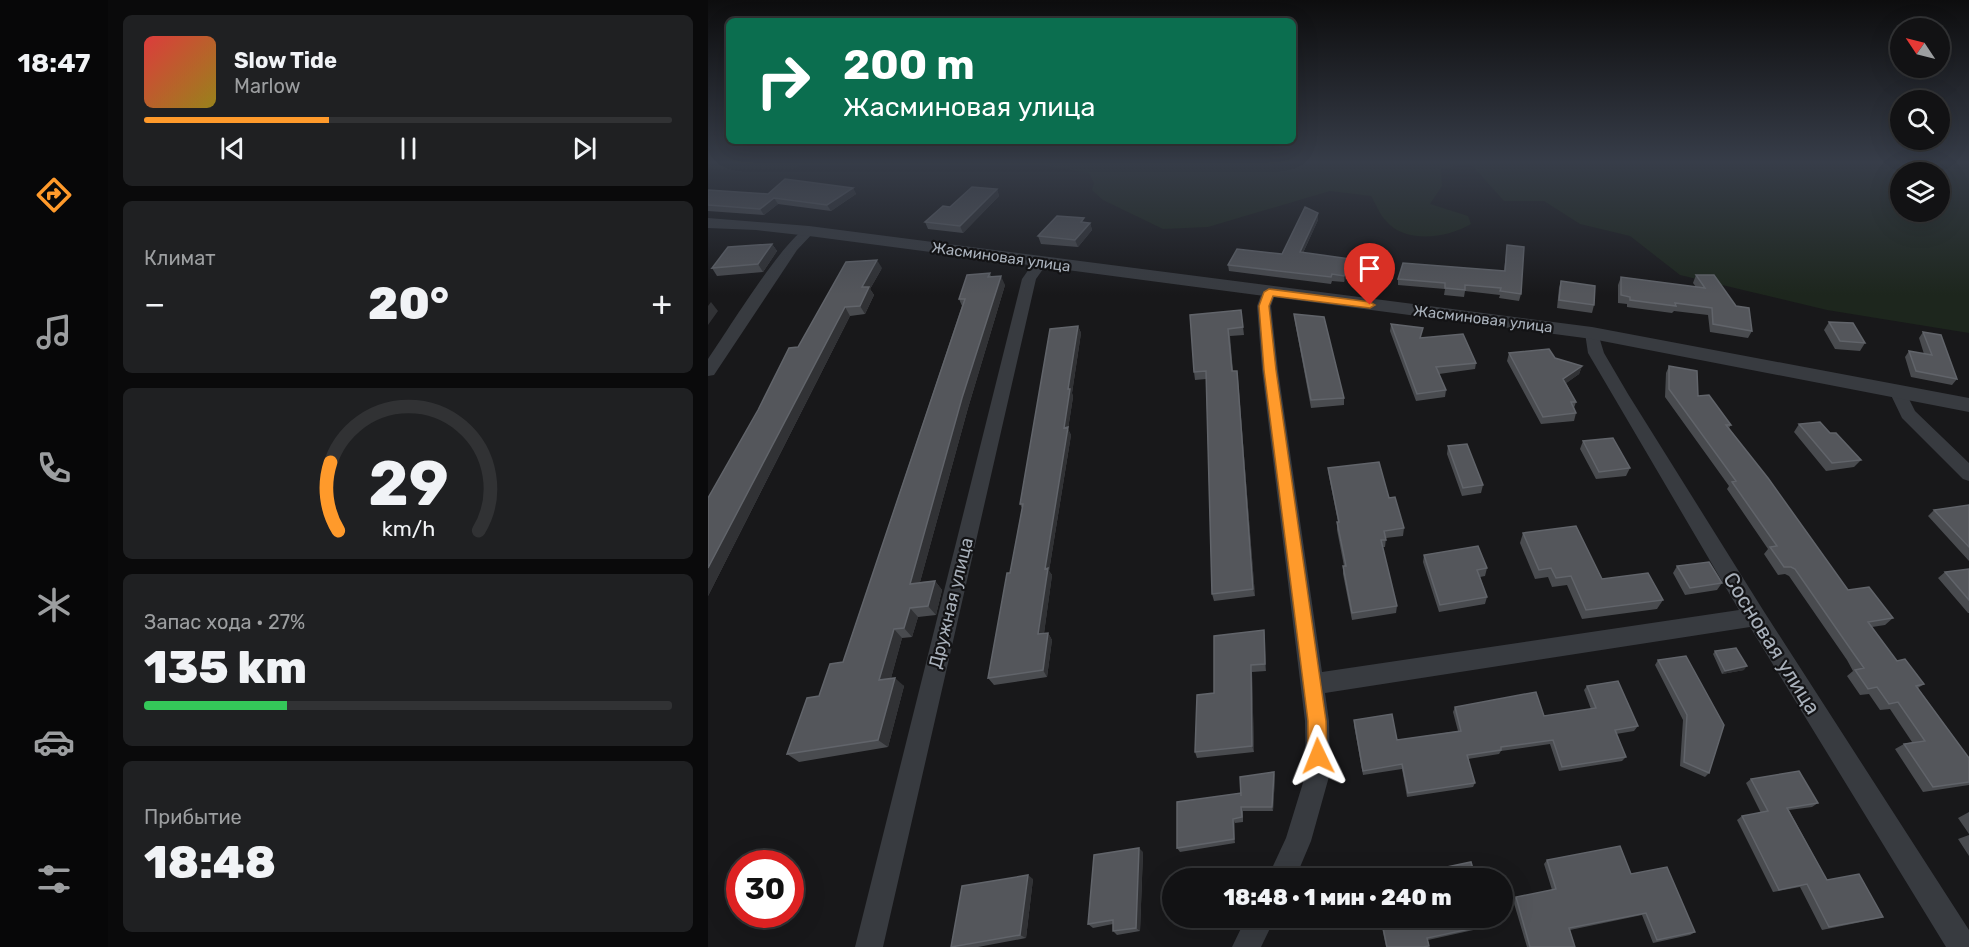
<!DOCTYPE html>
<html lang="ru">
<head>
<meta charset="utf-8">
<style>
  :root { --surface:#121214; --page:#1f2022; --text:#f1f3f6; --muted:#9c9ea0; --line:#313234; --accent:#ff9a2b }
  body { margin:0; font-family:Rubik,sans-serif; background:var(--page); color:var(--text); height:100vh; display:flex; flex-direction:column; font-size:22px; white-space:nowrap }
  * { box-sizing:border-box; margin:0 }
  p { font-size:20px; color:var(--muted) }
  .icon { flex:none; width:33px; height:33px; fill:none; stroke:currentColor; stroke-width:2; stroke-linecap:round; stroke-linejoin:round }
  .map { position:relative; flex:1; overflow:hidden }
  .drawer { display:flex; flex-direction:column; gap:15px; padding:15px; background:#0a0a0b; width:600px }
  .drawer>* { flex:none }
  .banner { position:absolute; left:18px; top:18px; width:570px; height:126px; border-radius:9px; box-shadow:0 6px 24px #0002,0 0 0 2px var(--line); background:#0b6e4f; color:#fff; overflow:hidden }
  .needle { width:39px; rotate:305deg }
  .fabs { position:absolute; left:1182px; top:18px; display:grid; gap:12px }
  .fabs a { display:grid; place-items:center; width:60px; height:60px; border-radius:50%; background:var(--surface); box-shadow:0 6px 24px #0002,0 0 0 2px var(--line); font-size:30px }
  .speed { position:absolute; left:18px; top:850px; display:flex; gap:12px; font-size:30px; font-weight:700; text-align:center }
  .speed>* { display:grid; place-content:center; width:78px; height:78px; border-radius:50%; background:var(--surface); box-shadow:0 6px 24px #0002,0 0 0 2px var(--line); line-height:1 }
  .speed .limit { border:9px solid #d22; background:#fff; color:#111 }
  .pin { position:absolute; display:grid; place-items:center; width:51px; height:51px; color:#fff; margin:-62px -26px; border-radius:50% 50% 50% 0; rotate:-45deg; box-shadow:0 0 6px #0007 }
  .pin .icon { rotate:45deg }
  .me { position:absolute; width:66px; margin:-33px; rotate:358deg; stroke-linejoin:round; filter:drop-shadow(0 0 4px #0008) }
  .turn { display:flex; align-items:center; gap:21px; height:126px; padding:0 18px; font-size:27px }
  .turn .icon { width:78px; height:78px; stroke-width:2.5 }
  .turn b { display:block; font-size:42px; line-height:51px }
  .big { font-size:45px; font-weight:800; line-height:1.1 }
  .drawer .tile { flex:1; display:flex; flex-direction:column; justify-content:center; gap:9px; min-width:0; padding:0 21px; border-radius:9px; background:var(--page) }
  .drawer .dial { align-items:center; gap:0 }
  .dial svg { height:156px; overflow:visible; fill:none; stroke:var(--line); stroke-width:7; stroke-linecap:round; text-anchor:middle }
  .dial text { fill:var(--text); stroke:none }
  .song { display:flex; align-items:center; gap:18px }
  .cover { width:72px; height:72px; border-radius:9px; background:linear-gradient(135deg,hsl(0 70% 55%),hsl(50 70% 35%)) }
  .played { height:6px; border-radius:3px; background:linear-gradient(90deg,var(--accent) 35%,var(--line) 35%) }
  .keys { display:flex; justify-content:space-around; direction:ltr }
  .heat { display:flex; justify-content:space-between; align-items:center; font-size:33px; direction:ltr }
  .charge { height:9px; border-radius:4px; background:linear-gradient(90deg,#34c759 27%,var(--line) 0) }
  .trip { position:absolute; left:454px; top:868px; width:351px; height:60px; border-radius:30px; background:var(--surface); box-shadow:0 6px 24px #0002,0 0 0 2px var(--line); font-weight:800; line-height:60px; text-align:center }
  main { display:flex; flex:1; min-height:0 }
  .menu { display:flex; flex-direction:column; width:108px; justify-content:space-around; align-items:center; background:#070708; color:var(--muted) }
  .menu .icon { width:42px; height:42px }
  .menu .on { color:var(--accent) }
  .menu b { font-size:27px; color:var(--text) }
  .map>svg:first-child { display:block }
</style>
</head>
<body>
<main>
<nav class="menu">
<b>18:47</b>
<svg class="icon on" aria-label="directions" viewBox="0 0 24 24"><path d="M12 3l9 9-9 9-9-9zM9 14v-3h6M13 9l2 2-2 2"/></svg>
<svg class="icon" aria-label="music" viewBox="0 0 24 24"><path d="M9 18V5l10-2v13"/><circle cx="6" cy="18" r="3"/><circle cx="16" cy="16" r="3"/></svg>
<svg class="icon" aria-label="phone" viewBox="0 0 24 24"><path d="M5 4h4l2 5-3 2q2 4 5 5l2-3 5 2v4C11 20 4 13 5 4z"/></svg>
<svg class="icon" aria-label="climate" viewBox="0 0 24 24"><path d="M12 3v18M4 7l16 10M4 17L20 7"/></svg>
<svg class="icon" aria-label="car" viewBox="0 0 24 24"><path d="M5 17H2v-5l4-1 3-4h7l3 4 3 1v5h-3M9 17h6M6 11h13"/><circle cx="7" cy="17" r="2"/><circle cx="17" cy="17" r="2"/></svg>
<svg class="icon" aria-label="filters" viewBox="0 0 24 24"><path d="M4 7h16M4 17h16"/><circle cx="9" cy="7" r="2"/><circle cx="15" cy="17" r="2"/></svg>
</nav>
<section class="drawer">
<div class="tile">
<div class="song"><i class="cover"></i><div><b>Slow Tide</b><p>Marlow</p></div></div>
<div class="played"></div>
<div class="keys"><svg class="icon" aria-label="previous" viewBox="0 0 24 24"><path d="M18 5L8 12l10 7zM5 5v14"/></svg><svg class="icon" aria-label="pause" viewBox="0 0 24 24"><path d="M8 5v14M16 5v14"/></svg><svg class="icon" aria-label="next" viewBox="0 0 24 24"><path d="M6 5l10 7-10 7zM19 5v14"/></svg></div>
</div>
<div class="tile"><p>Климат</p>
<div class="heat"><a>−</a><b class="big">20°</b><a>+</a></div>
</div>
<div class="tile dial"><svg viewBox="0 0 100 80">
<path d="M14 69A42 42 0 1 1 86 69"/>
<path d="M14 69A42 42 0 0 1 10 34" stroke="#ff9a2b"/>
<text x="50" y="56" font-size="32" font-weight="700">29</text>
<text x="50" y="72" font-size="11">km/h</text>
</svg></div>
<div class="tile"><p>Запас хода · 27%</p><b class="big">135 km</b><div class="charge"></div></div>
<div class="tile"><p>Прибытие</p><b class="big">18:48</b></div>
</section>
<div class="map">
<svg width="1261" height="947" viewBox="0 0 1261 947">
  <rect width="100%" height="100%" fill="#18181a"/>
  <path fill="#1d261d" fill-rule="evenodd" d="M0,162H100L85,169H4L0,168Z
    M314,162H1261V333L1119,310L972,275L922,236L872,224L836,201H796L762,163L733,169L734,186L722,204L760,216L763,224C740,238 697,244 678,221C672,215 668,204 663,196L622,191L500,227L455,229L395,200L384,190L386,183L381,173ZM1192,172H1232V212H1192Z"/>
  <g fill="none" stroke-linecap="round" stroke-linejoin="round">
    <path fill="#383b40" fill-rule="evenodd" d="M101,227L107,231L89,250L6,375L0,376V359C16,336 79,233 101,227Z
      M333,258L340,262L328,279L175,947H147L314,279L328,259Z
      M561,288L568,292L563,306L570,370L614,672L1031,610L880,353L877,333L884,329L889,330L896,353L920,394L1055,610L1261,930V947H1238L1042,627L617,693L621,721L622,773L603,841L587,879H559L578,838L598,773L597,721L554,370L549,306L554,292Z
      M1189,386L1195,387L1207,411L1261,463V481L1255,479L1194,418L1181,391L1183,387Z
      M538,918H567L553,947H524Z"/>
    <path fill="#383b40" fill-rule="evenodd" d="M0,218L101,226L884,327L1261,398V412L884,339L101,236L48,230L0,228Z"/>
  </g>
  <path fill="#494b4f" d="M145,188L148,194L123,211L70,204L56,215L0,211V190L60,194Z
    M289,189L291,196L255,233L220,229L217,222Z
    M610,213V220L595,253L643,259V266L636,282L624,281L623,284L521,271L520,265L574,254Z
    M382,223L384,230L370,247L333,244L330,236Z
    M64,244L69,251L55,272L9,276L4,268Z
    M799,245L813,294L811,301L791,298L792,295L757,291L756,297L736,295L737,289L690,285V279L796,271Z
    M174,268L162,289L166,295L157,314L142,316L0,596V498L90,347Z
    M282,273L283,277L297,285L260,408L212,582L227,581L234,590L228,615L210,617L204,637L194,638L183,678L196,686L180,747L91,762L79,754L111,696L135,662L254,306L251,299Z
    M988,275L1044,331L1040,338L1002,332L1000,315L966,311L964,313L919,307V304L910,303V285L913,277L988,287L985,283Z
    M853,281L886,305L884,313L849,308L851,288Z
    M533,310L536,335L522,336L525,371H529L530,379L547,596L506,601L504,594L498,379L487,380L486,372Z
    M586,314L636,398V405L603,408L587,322Z
    M1121,322L1157,343L1152,351L1127,349L1116,330Z
    M683,324L768,363L767,369L731,374L738,390L737,397L708,401L682,331Z
    M370,326L373,333L364,393L365,397L360,429L363,435L341,571L344,575L336,633H340L344,640L339,677L286,685L280,678L302,573L314,508L312,504Z
    M1215,332L1249,379L1244,385L1203,377L1197,357L1201,351L1216,354L1211,338Z
    M801,353L847,358L874,366L871,374L858,383L868,402L866,408L868,413L866,421L833,424L799,361Z
    M961,366L990,396L1023,425L1021,428L1140,590L1185,618L1177,625L1164,627L1189,661L1216,684L1210,688L1261,758V785L1215,792L1187,749L1196,744L1204,742L1182,709L1172,710L1161,694L1152,695L1139,676L1145,671L1139,660L1081,576L1077,574L1070,575L1056,554L1060,549L1019,489L1021,486L957,397L958,373Z
    M1091,424L1122,433L1153,460L1146,467L1118,471L1086,432Z
    M875,441L922,468L918,476L888,479L872,449Z
    M740,446L775,485L773,493L754,496L739,454Z
    M620,468L681,498L696,528L695,536L678,538L677,547H674L689,606L688,613L644,620L635,574V566H636L629,530V522H630L621,476Z
    M1261,505V561L1220,516L1226,510Z
    M815,533L894,579L955,600L949,609L874,619L859,585L844,587L840,577L827,579L812,543Z
    M716,555L779,568L777,576L772,577L779,597L777,604L731,612L715,562Z
    M969,566L1014,583L1009,590L977,595L965,573Z
    M1261,569V613H1260L1230,578L1237,572Z
    M556,630L558,671L544,672L546,752L489,758L487,752L506,693Z
    M1007,651L1036,670L1014,674L1005,654Z
    M978,656L1001,773L997,777L972,766L975,720L947,665L950,660Z
    M879,686L930,726L926,731L908,734L918,757L914,761L851,771L842,744L793,751L791,754L760,759L767,783L765,787L699,797L694,769L655,775L646,725V720L689,740L750,731L745,712L747,707L836,716L883,709L876,690Z
    M566,772L567,777L565,811H535V822L527,823V843L472,852L469,848L533,793Z
    M1043,779L1110,803L1104,807L1081,810L1119,880L1175,917L1168,919L1114,930L1092,887L1065,892L1029,820L1034,816L1053,813L1038,783Z
    M1261,812V834L1250,818Z
    M1261,835V856L1250,839Z
    M435,852L432,931L409,935L405,931V924L385,928L380,924Z
    M839,860L923,874L987,932L982,935L945,943L934,915L862,930L867,947H819L805,900L808,897L844,890L836,864Z
    M325,879L318,938L270,947H243Z
    M613,918H639L635,928Z
    M672,918H779L781,925L779,927L720,940L721,946L720,947H678Z"/>
  <path fill="#313235" d="M145,188L148,194L123,211L119,205Z
    M289,189L291,196L255,233L252,226Z
    M66,198L70,204L56,215L52,209Z
    M610,213V220L592,259V252Z
    M382,223L384,230L370,247L367,240Z
    M64,244L69,251L55,272L50,264Z
    M643,259V266L636,282V276Z
    M169,260L174,268L162,289L166,295L157,314L152,306L154,287Z
    M293,276L297,285L260,408L209,593L202,584L254,398Z
    M3,302L10,311L0,325V306Z
    M137,307L142,316L0,596V568Z
    M370,326L373,333L364,393L365,397L360,429L363,435L341,571L344,575L335,641L330,634L337,569L356,428L360,389Z
    M874,366L871,374L853,387L855,379Z
    M529,371L530,379L547,596L545,589Z
    M227,581L234,590L228,615L220,606Z
    M202,608L210,617L204,637L196,628Z
    M186,629L194,638L180,689L171,680Z
    M556,630L557,637L558,671L557,664Z
    M340,633L344,640L339,677L335,670Z
    M543,665L544,672L546,752L544,746Z
    M1039,666L1036,670L1014,674L1017,671Z
    M187,678L196,686L180,747L170,740Z
    M566,772L567,777L565,811L564,807Z
    M525,819L527,823V843L526,839Z
    M431,848L435,852L432,931L428,928Z
    M320,875L325,879L318,938L312,935Z"/>
  <path fill="#54565b" stroke="#61646a" stroke-width="1.5" d="M77,179L145,188L119,205L66,198L52,209L0,205V190L60,194Z
    M264,187L289,189L252,226L217,222L235,206L242,207Z
    M597,207L610,213L592,252L643,259L636,276L624,274L623,277L520,265L529,249L574,254Z
    M349,216L376,218L373,222L382,223L367,240L330,236Z
    M64,244L50,264L4,268L20,247Z
    M799,245L816,247L813,294L792,291L793,288L757,285V290L737,288V283L690,279L695,263L797,271Z
    M169,260L154,287H161L152,306L137,307L0,568V498L50,410L81,348L90,347L138,262Z
    M282,273L280,277L293,276L254,398L202,584L227,581L220,606L202,608L196,628L186,629L171,680L187,678L170,740L79,754L99,698L111,696L122,664L135,662L257,299H251L259,275Z
    M988,275H1006L1028,306L1041,308L1044,331L1005,324L1004,308L967,303L968,306L922,300V297L913,295V277L997,288Z
    M853,281L887,286L886,305L851,300Z
    M533,310L535,327L520,329L524,371H529L545,589L504,594L498,371L486,372L482,315Z
    M586,314L616,317L636,398L603,400Z
    M1121,322L1145,323L1157,343L1132,341Z
    M683,324L715,328L712,338L755,334L768,363L728,367L738,390L709,394Z
    M370,326L360,389H362L356,428L360,427L337,569L340,568L330,634L340,633L335,670L280,678L299,573H302L315,504H312L342,329Z
    M1215,332L1233,335L1249,379L1208,371L1201,351L1224,355Z
    M841,349L847,358L874,366L855,379L868,402H863L868,413L835,417L801,353Z
    M961,366L989,371L990,396L1001,395L1023,425H1018L1060,478L1140,590L1161,587L1185,618L1160,622L1189,661L1197,659L1216,684L1208,686L1261,758V782L1225,787L1196,744L1217,741L1190,702L1181,704L1169,687L1160,689L1147,670L1156,668L1146,654L1087,569L1083,567H1076L1062,547L1069,546L1024,482L1028,481L961,389Z
    M1112,422L1122,433H1128L1153,460L1124,463L1091,424Z
    M905,438L922,468L891,472L875,441Z
    M759,444L775,485L755,488L740,446Z
    M671,462L681,498L687,497L696,528L676,531L678,540H673L689,606L644,613L635,566H638L629,522H631L620,468Z
    M1261,505V547L1226,510Z
    M868,526L894,579L940,573L955,600L878,610L863,576L848,578L843,568L831,570L815,533Z
    M770,546L779,568L769,570L779,597L732,605L716,555Z
    M1001,562L1014,583L982,588L969,566Z
    M1261,569V600L1237,572Z
    M556,630L557,664L543,665L544,746L487,752L489,695L506,693V636Z
    M1028,648L1039,666L1017,671L1007,651Z
    M978,656L1016,725L1001,773L976,762L979,715L950,660Z
    M910,681L930,726L907,730L918,757L854,767L845,740L793,747V750L759,755L767,783L700,793L694,764L655,771L646,720L684,714L689,740L753,731L747,707L828,692L836,716L888,708L879,686Z
    M1091,771L1110,803L1079,808L1119,880L1151,874L1175,917L1121,927L1099,884L1071,890L1034,816L1060,811L1043,779Z
    M566,772L564,807H533L534,817L525,819L526,839L469,848V802L533,793V796L532,777Z
    M912,846L923,874L959,867L987,932L949,940L938,913L861,928L867,947H822L808,897L848,889L839,860Z
    M431,848L428,928L405,931V920L380,924L386,855Z
    M763,862L768,879H682Z
    M626,872L642,879H624Z
    M320,875L312,935L243,947L254,886Z
    M617,918H638L635,926Z
    M673,918H779L781,925L719,938L721,946L715,947H679Z"/>
  <linearGradient id="sky" x2="0" y2="1"><stop stop-color="#0d0d0e"/><stop offset="0.55" stop-color="#373d49"/><stop offset="1" stop-color="#373d49" stop-opacity="0"/></linearGradient>
  <rect width="1261" height="295" fill="url(#sky)"/>
  <path fill="#ff9a2b" stroke="#a6641c" stroke-width="1.5" d="M561,289L662,302L667,305L662,308L565,296L561,306L568,370L618,721L619,756L616,762L610,765L603,762L600,756V721L556,370L551,306L556,292Z"/>
  <g text-anchor="middle" dominant-baseline="central" stroke-width="4.5" stroke-linejoin="round" paint-order="stroke">
    <g font-size="15" fill="#a9b1bb" stroke="#131315">
      <text transform="translate(293 257) rotate(8)">Жасминовая улица</text>
      <text transform="translate(775 319) rotate(7)">Жасминовая улица</text>
    </g>
    <g font-size="18" fill="#a9b1bb" stroke="#131315">
      <text transform="translate(243 603) rotate(-76)">Дружная улица</text>
    </g>
    <g font-size="21" fill="#a9b1bb" stroke="#131315">
      <text transform="translate(1064 643) rotate(58)">Сосновая улица</text>
    </g>
  </g>
</svg>
<div class="fabs">
<a><svg class="needle" viewBox="-14 -14 28 28"><path d="M0-13l5 13h-10z" fill="#e53935"/><path d="M0 13l5-13h-10z" fill="#9c9ea0"/></svg></a>
<a><svg class="icon" aria-label="search" viewBox="0 0 24 24"><circle cx="10" cy="10" r="6"/><path d="M15 15l6 6"/></svg></a>
<a><svg class="icon" aria-label="layers" viewBox="0 0 24 24"><path d="M12 4l9 5-9 5-9-5zM3 14l9 5 9-5"/></svg></a>
</div>
<div class="speed"><div class="limit">30</div></div>
<div class="pin" style="left:662px;top:305px;background:#d93025"><svg class="icon" aria-label="arrive" viewBox="0 0 24 24"><path d="M6 21V4h12l-3 4 3 4H6"/></svg></div>
<svg class="me" style="left:610px;top:756px" viewBox="-20 -20 40 40"><path d="M0-17L14 15 0 8-14 15z" fill="#ff9a2b" stroke="#fff" stroke-width="4"/></svg>
<div class="trip">18:48 · 1 мин · 240 m</div>
<div class="banner">
<div class="turn"><svg class="icon" aria-label="right" viewBox="0 0 24 24"><path d="M7 20v-9h11M14 6l5 5-5 5"/></svg><div><b>200 m</b>Жасминовая улица</div></div>
</div>
</div>
</main>
</body>
</html>
